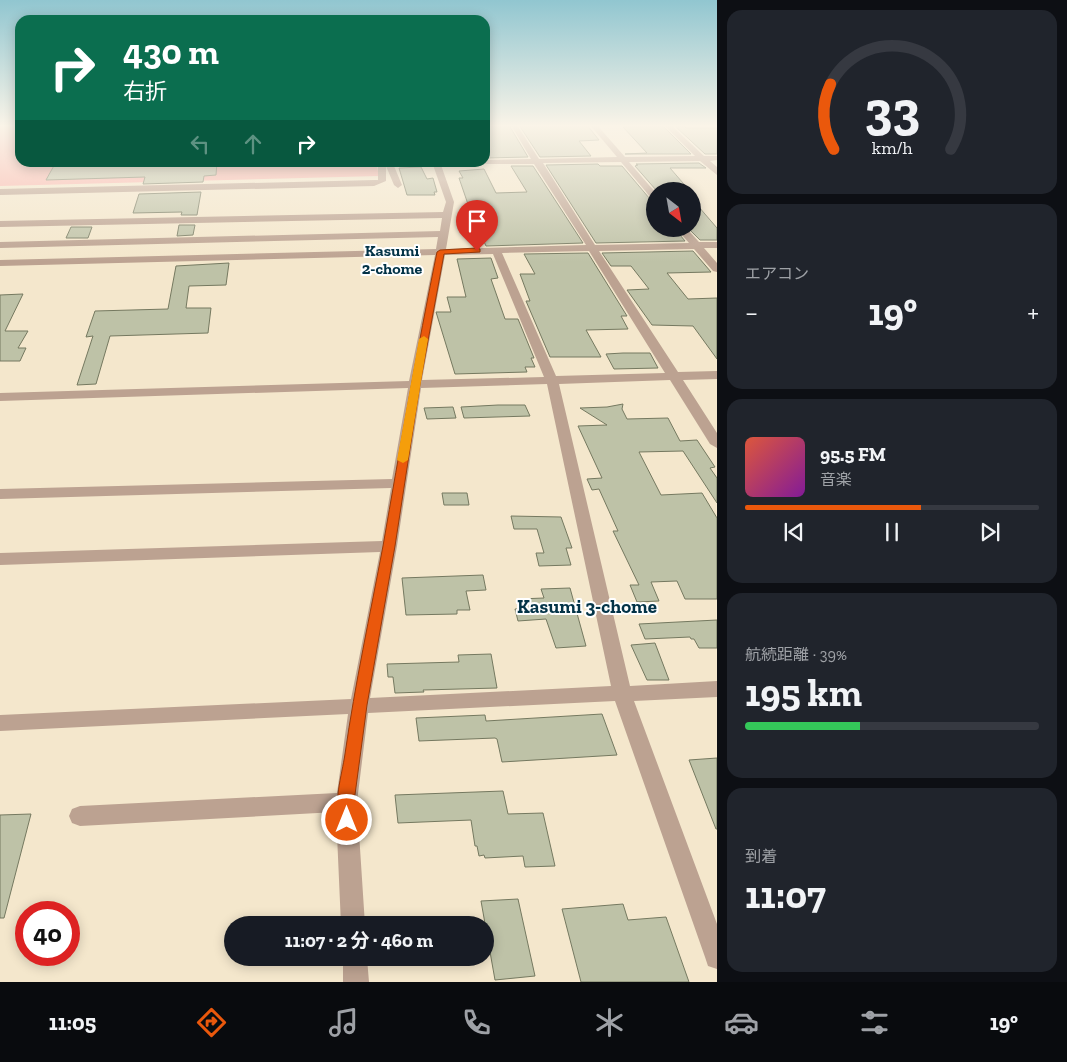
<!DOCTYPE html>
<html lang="ja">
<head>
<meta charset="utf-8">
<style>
  :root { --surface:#171b24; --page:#20242c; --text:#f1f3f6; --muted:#9ea1a6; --line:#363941; --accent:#ea580c }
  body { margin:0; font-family:"Zilla Slab","Noto Sans JP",serif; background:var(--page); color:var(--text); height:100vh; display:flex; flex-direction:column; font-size:19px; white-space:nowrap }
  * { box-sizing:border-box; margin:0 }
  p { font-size:16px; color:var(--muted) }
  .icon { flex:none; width:28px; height:28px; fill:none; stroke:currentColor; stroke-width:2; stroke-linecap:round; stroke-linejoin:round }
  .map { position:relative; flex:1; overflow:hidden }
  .panel { display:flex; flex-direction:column; gap:10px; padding:10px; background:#0d0f14; width:350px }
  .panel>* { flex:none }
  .guide { position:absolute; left:15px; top:15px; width:475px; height:152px; border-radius:15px; box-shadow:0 2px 12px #0003; background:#0b6e4f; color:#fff; overflow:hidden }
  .needle { width:32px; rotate:149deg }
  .controls { position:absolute; left:646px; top:182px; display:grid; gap:10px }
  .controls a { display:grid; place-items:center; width:55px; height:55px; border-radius:50%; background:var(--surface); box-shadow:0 2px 12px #0003; font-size:25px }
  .speed { position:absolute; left:15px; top:901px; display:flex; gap:10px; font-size:25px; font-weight:700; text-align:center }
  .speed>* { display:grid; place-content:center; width:65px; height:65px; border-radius:50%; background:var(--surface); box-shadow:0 2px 12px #0003; line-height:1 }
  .speed .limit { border:8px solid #d22; background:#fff; color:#111 }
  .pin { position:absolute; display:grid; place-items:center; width:42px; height:42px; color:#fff; margin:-51px -21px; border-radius:50% 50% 50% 0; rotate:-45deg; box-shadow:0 0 5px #0007 }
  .pin .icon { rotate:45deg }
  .me { position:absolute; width:55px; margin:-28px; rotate:0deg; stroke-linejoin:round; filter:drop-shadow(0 0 4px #0008) }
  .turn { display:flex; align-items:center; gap:18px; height:105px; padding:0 25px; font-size:22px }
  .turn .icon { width:65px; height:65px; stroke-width:2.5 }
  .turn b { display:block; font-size:35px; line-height:42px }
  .lanes { display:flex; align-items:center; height:48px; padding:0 25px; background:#0003; justify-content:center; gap:25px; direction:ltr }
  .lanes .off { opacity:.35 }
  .big { font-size:38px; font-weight:700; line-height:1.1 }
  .panel .card { flex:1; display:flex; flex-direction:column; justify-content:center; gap:8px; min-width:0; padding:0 18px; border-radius:15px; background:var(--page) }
  .panel .dial { align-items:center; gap:0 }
  .dial svg { height:130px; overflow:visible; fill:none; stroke:var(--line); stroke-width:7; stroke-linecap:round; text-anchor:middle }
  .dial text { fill:var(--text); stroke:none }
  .song { display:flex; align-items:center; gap:15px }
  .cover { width:60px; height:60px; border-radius:8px; background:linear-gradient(135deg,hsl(10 70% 55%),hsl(290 70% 35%)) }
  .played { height:5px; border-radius:2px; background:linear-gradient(90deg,var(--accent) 60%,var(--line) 60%) }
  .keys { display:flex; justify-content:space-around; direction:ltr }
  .heat { display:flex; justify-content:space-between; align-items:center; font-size:28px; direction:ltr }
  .charge { height:8px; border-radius:4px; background:linear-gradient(90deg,#34c759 39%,var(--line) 0) }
  .trip { position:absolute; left:224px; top:916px; width:270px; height:50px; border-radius:25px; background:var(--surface); box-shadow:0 2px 12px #0003; font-weight:700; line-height:50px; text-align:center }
  .tab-bar { display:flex; height:80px; justify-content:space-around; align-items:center; background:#090b0e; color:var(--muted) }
  .tab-bar .icon { width:35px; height:35px }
  .tab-bar .selected { color:var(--accent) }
  .tab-bar b { font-size:22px; color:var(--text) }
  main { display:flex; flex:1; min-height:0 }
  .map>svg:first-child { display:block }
</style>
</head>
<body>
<main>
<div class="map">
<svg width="717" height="982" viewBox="0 0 717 982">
  <rect width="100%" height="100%" fill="#f4e7cc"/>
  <path fill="#fab1aa" d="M0,125H20V162H376L379,176L0,186Z"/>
  <path fill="#bec2a7" stroke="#757960" d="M485,125H509L528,157L485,158Z
    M519,125H587L599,140L579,141L591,156L540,157Z
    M663,126L691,154H625L647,153L623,127Z
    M675,126H684L686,128H717V154H705Z
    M56,162H217L216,175L204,176L203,182L143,184L145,177L46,180Z
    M699,163L706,168H670L689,190H656L635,166L638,165L636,164Z
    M598,164L600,166H622L655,205V229H675L685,241L596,243L546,165Z
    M511,166H533L583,243L486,246L471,213L459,178H463L459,171L484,169L496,193L527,192Z
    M421,167L427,179L433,178L437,192H434L435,195H407L399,168Z
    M201,192L197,215H181L182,212L133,213L139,194Z
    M692,199L717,228V240H700L689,229H692Z
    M179,225H195L193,235L177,236Z
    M71,227H92L88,238H66Z
    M693,251L711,272L667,273L688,299L717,298V359L693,326L652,325L627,290L649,289L631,266H611L602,253Z
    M588,253L627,316H621L628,329L586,330L601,357H550L526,301H530L520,274H535L524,254Z
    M491,258L498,278L491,279L505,319H518L534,358H531L535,367H525L527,372L455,374L436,312H451L447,297H466L457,259Z
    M229,263L226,285L189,286L186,308H211L208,333L110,336L96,384L77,385L93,336L86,337L95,311L168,309L176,266Z
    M23,294L5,331H28L18,348H26L20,361H0V295Z
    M623,353H650L658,368L614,369L606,354Z
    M623,404L622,409L627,419L668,418L680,441L697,440L715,467L710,468L717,478V503L683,451L639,452L661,495L702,493L717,518V599H685L677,581L651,582L659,601L637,602L630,585H639L613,531H618L599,489L592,490L587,479L602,478L578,426L607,425L580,408L607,407Z
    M498,405H525L530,416L464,418L461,407Z
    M453,407L456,418L427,419L424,408Z
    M442,493H467L469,505H444Z
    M511,516L561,517L572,548H566L571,565L539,566L536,553H544L537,529H514Z
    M483,575L486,590L466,591L470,610H457V614L406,615L402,578Z
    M570,588L586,646L556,648L546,619L518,621L515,609H522L519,599L544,598L541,589Z
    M717,620V648H699L694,639H691L690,637L645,639L639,624Z
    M655,643L669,680H647L631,645Z
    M491,654L497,688L423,690L424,692L395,693L393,677H388L387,664L459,662L458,655Z
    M602,714L617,755L502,762L497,739L495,738L419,741L416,718L485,715L486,721Z
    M717,758V829H716L689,760Z
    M503,791L508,814L543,813L555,866L525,867L523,856L485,858L484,855L479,856L477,846H475L471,820L398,823L395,795Z
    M31,814L4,918H0V815Z
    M518,899L535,976L495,980L481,901Z
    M623,904L628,920L666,917L689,982H581L562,909Z"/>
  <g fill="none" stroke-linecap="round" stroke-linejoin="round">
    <path fill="#bca291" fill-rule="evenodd" d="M511,125H517L539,159L617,157L590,125H597L625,157L695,156L664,125H671L704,156H717V160L710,161L717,167V175L700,161L629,162L655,192V200L652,199L621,162L543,163L595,245L689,243L677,229H687L699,242H717V248H704L717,263V272L713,271L694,249L599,251L678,372L717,371V379L683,380L717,433V448L710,444L670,380L559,384L630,686L717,681V697L634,701L717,924V969L708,966L705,957L615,701L368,713L357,802L365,925H341L336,812L80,826L72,823L69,816L72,809L80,806L337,793L348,714L0,731V715L351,699L380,552L0,565V553L382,541L391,488L0,499V489L392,479L408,388L0,401V393L409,381L435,255L0,266V260L436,249L438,237L0,248V242L440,231L442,218L0,227V221L443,212L446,202L433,165L394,166L402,185L398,188L394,185L386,166V181L374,186L0,195V189L374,180H378V162H485V160L531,159ZM484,164H534L586,245L446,249L454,202L441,165ZM589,251L665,373L556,376L502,253ZM493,254L544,377L422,380L445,255ZM547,384L611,686L370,698L397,546L421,388Z
      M343,958H367L369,982H343Z"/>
  </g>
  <linearGradient id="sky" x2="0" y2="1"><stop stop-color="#91c6d0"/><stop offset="0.48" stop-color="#faf4e8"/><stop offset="1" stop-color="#faf4e8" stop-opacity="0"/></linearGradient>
  <rect width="717" height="262" fill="url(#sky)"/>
  <path fill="#ea580c" stroke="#983908" d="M477,248L480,249V252L444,254L420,384L395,546L367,705L354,802L355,820L352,825L347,827L341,825C332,805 342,775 345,754C355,684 370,615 383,546C400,448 417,350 437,252L440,250Z"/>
  <path fill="#f59e0b" d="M424,336L428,339L408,460L403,463L397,460L419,339Z"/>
  <g text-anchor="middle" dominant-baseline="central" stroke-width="4" stroke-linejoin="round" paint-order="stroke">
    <g font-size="16" font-weight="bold" fill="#033347" stroke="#fff">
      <text x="392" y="250">Kasumi<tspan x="392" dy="18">2-chome</tspan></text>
    </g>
    <g font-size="19" font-weight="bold" fill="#033347" stroke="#fff">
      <text x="587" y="606">Kasumi 3-chome</text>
    </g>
  </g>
</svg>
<div class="controls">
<a><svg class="needle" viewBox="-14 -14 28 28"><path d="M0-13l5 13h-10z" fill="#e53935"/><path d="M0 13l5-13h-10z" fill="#9ea1a6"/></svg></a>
</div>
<div class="speed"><div class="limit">40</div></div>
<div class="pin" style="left:477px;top:251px;background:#d93025"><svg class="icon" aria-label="arrive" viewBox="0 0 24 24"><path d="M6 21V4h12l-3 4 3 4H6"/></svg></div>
<svg class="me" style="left:347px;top:820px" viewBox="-20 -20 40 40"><circle r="17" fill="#ea580c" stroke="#fff" stroke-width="3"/><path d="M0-11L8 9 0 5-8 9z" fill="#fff"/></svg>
<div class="trip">11:07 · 2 分 · 460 m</div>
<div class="guide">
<div class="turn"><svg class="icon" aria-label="right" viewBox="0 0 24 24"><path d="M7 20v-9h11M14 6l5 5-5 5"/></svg><div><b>430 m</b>右折</div></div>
<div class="lanes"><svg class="icon off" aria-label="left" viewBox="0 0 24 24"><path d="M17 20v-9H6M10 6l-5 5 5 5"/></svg><svg class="icon off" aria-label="ahead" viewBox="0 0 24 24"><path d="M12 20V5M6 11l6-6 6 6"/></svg><svg class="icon" aria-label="right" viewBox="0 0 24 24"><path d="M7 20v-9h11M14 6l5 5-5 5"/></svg></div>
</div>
</div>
<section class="panel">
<div class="card dial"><svg viewBox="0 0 100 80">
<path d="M14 69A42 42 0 1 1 86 69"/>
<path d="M14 69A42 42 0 0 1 12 29" stroke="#ea580c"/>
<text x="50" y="56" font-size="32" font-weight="700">33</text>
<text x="50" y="72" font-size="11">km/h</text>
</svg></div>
<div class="card"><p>エアコン</p>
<div class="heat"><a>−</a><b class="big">19°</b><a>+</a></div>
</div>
<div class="card">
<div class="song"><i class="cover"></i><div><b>95.5 FM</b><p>音楽</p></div></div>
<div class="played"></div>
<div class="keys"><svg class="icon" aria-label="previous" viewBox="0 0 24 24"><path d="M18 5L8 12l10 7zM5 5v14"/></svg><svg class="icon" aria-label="pause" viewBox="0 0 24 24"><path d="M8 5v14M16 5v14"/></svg><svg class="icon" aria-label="next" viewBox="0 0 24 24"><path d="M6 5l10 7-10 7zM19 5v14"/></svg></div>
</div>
<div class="card"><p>航続距離 · 39%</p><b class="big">195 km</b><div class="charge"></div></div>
<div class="card"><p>到着</p><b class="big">11:07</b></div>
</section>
</main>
<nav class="tab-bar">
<b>11:05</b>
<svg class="icon selected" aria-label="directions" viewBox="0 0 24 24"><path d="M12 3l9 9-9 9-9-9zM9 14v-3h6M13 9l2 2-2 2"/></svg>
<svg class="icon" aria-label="music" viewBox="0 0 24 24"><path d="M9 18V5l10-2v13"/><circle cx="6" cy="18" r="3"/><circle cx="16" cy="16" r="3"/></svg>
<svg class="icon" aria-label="phone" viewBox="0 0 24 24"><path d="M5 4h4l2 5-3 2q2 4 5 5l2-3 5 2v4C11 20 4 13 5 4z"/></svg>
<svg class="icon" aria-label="climate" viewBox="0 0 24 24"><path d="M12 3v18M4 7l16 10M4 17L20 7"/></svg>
<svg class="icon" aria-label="car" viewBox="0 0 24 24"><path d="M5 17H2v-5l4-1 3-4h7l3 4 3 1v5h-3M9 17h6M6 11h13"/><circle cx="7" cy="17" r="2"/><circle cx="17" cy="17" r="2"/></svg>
<svg class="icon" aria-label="filters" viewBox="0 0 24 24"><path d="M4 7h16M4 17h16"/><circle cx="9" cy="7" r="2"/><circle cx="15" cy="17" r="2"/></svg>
<b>19°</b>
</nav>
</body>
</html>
